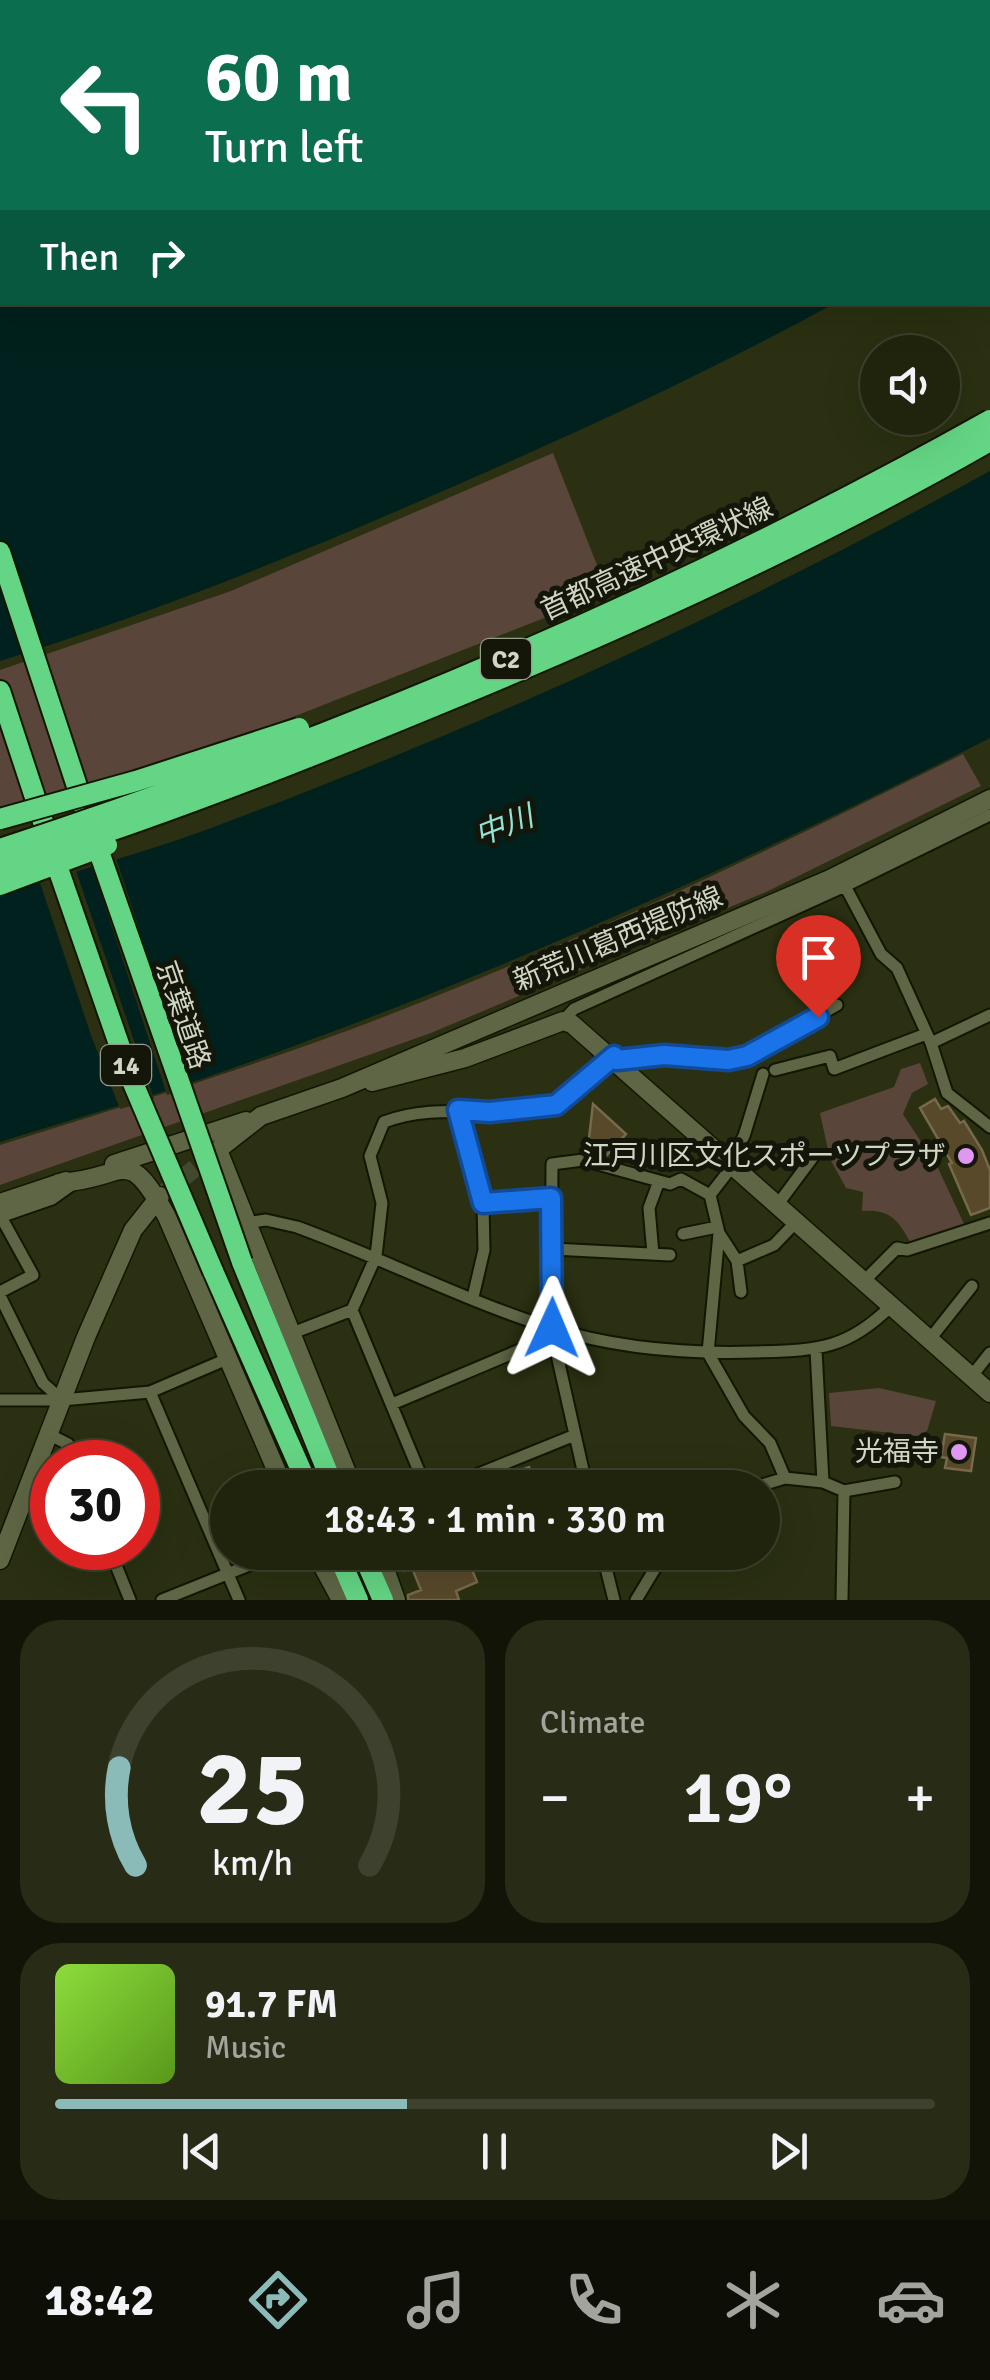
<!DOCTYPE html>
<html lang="en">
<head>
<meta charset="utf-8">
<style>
  :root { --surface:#20240d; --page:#282c16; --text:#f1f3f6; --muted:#a2a49d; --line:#3d412e; --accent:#8bbbb9 }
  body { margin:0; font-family:Signika,"Noto Sans JP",sans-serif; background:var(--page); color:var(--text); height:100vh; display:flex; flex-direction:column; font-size:38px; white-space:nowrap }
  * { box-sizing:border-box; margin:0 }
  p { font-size:32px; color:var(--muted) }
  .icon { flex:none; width:55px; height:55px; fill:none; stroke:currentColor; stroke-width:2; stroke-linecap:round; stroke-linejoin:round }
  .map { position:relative; height:1600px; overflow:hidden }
  .details { display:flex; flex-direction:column; gap:20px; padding:20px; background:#121407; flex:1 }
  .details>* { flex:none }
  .top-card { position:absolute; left:0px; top:0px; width:990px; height:305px; box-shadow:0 10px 40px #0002,0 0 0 2px var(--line); background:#0b6e4f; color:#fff; overflow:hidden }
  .buttons { position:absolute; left:860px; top:335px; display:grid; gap:20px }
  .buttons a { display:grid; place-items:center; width:100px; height:100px; border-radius:50%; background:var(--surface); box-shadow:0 10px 40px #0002,0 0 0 2px var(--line); font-size:50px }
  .speed { position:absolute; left:30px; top:1440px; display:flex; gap:20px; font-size:50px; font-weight:700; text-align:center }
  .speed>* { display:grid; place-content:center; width:130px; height:130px; border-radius:50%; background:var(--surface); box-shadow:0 10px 40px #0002,0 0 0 2px var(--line); line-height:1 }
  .speed .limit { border:15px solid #d22; background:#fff; color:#111 }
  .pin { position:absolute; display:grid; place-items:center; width:85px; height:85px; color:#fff; margin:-102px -42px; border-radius:50% 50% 50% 0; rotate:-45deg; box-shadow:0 0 10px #0007 }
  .pin .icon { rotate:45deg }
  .me { position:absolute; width:110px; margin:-55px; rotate:1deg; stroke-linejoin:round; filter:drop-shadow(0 0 8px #0008) }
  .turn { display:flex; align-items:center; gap:35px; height:210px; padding:0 40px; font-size:45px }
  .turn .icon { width:130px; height:130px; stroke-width:2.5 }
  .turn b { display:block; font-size:70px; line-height:85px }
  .then { display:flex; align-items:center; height:95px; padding:0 40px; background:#0003; gap:20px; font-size:38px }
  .big { font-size:75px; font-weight:600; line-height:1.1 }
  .details .tile { flex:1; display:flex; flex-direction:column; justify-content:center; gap:15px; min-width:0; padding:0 35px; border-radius:40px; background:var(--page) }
  .details .dial { align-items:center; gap:0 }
  .dial svg { height:260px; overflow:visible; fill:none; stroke:var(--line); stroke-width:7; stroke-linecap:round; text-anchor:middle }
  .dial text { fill:var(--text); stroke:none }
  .song { display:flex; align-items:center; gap:30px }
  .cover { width:120px; height:120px; border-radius:15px; background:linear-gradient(135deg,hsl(90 70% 55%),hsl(90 70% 35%)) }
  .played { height:10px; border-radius:5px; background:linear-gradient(90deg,var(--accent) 40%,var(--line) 40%) }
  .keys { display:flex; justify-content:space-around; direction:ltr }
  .heat { display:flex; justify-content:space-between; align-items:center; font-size:55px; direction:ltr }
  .details .tiles { flex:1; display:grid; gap:20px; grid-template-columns:1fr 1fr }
  .tile:last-child { grid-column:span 2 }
  .trip { position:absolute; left:210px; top:1470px; width:570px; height:100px; border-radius:50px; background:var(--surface); box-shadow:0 10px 40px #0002,0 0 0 2px var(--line); font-weight:600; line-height:100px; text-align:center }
  .tab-bar { display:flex; height:160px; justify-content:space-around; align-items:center; background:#0d0e05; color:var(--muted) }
  .tab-bar .icon { width:70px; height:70px }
  .tab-bar .on { color:var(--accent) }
  .tab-bar b { font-size:45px; color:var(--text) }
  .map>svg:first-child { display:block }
</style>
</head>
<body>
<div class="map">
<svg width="990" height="1600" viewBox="0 0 990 1600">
  <rect width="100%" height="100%" fill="#2a3011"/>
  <path fill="#594539" d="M553,453L608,593L191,757L0,808V670L231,591Z
    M963,754L981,786L766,892L431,1033L0,1185V1145C142,1100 286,1057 424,1001C608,928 786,842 963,754Z
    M920,1063L928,1084L912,1093L903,1114L938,1168L965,1226L910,1242C898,1219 889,1209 862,1211L863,1192L846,1188L830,1159L820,1113L894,1087L901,1069Z
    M879,1388L936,1401L927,1431L917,1436L831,1426L829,1393Z"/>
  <path fill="#00211d" d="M0,0H990V212L988,2H2V302L835,303C713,370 587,428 459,484C309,550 157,612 0,661Z
    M990,471V738C738,866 478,983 210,1076C141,1100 70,1120 0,1142V895C67,873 137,855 203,831C473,731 738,610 990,471Z"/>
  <path fill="#2a3011" d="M114,852L191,1088L167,1095L90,860Z
    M74,865L154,1099L120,1109L92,1038L38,877Z"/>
  <path fill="#57492a" stroke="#776949" stroke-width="2.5" d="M935,1099L941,1109L948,1106L960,1123L964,1121L982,1150L990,1170V1208L971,1215L949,1164L952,1163L920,1108Z
    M593,1104L626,1134L607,1155L589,1138Z
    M945,1434L976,1438L971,1471L945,1468L947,1458L941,1457Z
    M529,1467L537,1488H477V1487Z
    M397,1552H465L477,1582L456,1591L459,1600H408V1595L421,1590L412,1568L404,1571Z"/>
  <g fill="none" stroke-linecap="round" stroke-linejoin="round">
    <path stroke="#43492c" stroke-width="18" stroke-dasharray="18 9" stroke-linecap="butt" d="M160,1196L214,1153"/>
    <g stroke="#121700" stroke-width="15">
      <path id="street" d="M845,886L881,954L897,968L931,1043L947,1093L990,1127
        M563,1021L574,1009L845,886L990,815
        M931,1043L990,1015
        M617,1060L664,1055L728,1060L747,1056L837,1005
        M775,1070L830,1056L834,1069L926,1034
        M458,1111L483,1203L484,1250L473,1297
        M730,1160L744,1136L763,1074
        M710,1195L734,1164
        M483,1203L551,1198
        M778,1204L813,1157
        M0,1217L52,1199L73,1184
        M245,1223L266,1220L297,1227C382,1258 465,1301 551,1328C616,1348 687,1354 754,1352C816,1350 846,1351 892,1305
        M683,1234L717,1227
        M553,1249L670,1255
        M653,1254L649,1208L659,1181
        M737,1261L774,1245L797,1221
        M864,1281L897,1248L907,1250L990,1223
        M0,1292L33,1275L1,1217
        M741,1292L737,1261L719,1233L708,1353L744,1416L770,1443L785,1478
        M0,1296L43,1383L62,1400
        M290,1334L352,1310
        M930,1339L972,1286
        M816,1350L823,1482L844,1491L842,1600
        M971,1377L990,1353
        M150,1392L239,1600
        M0,1400H62L150,1392L227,1359
        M392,1404L553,1336
        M48,1434L68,1444L76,1462
        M426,1488L352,1310L376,1256L382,1203L370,1156L384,1122C441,1100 499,1122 553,1105C573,1099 597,1070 613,1056
        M444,1488L575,1435
        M587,1488L551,1328L552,1164L583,1160L670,1184L681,1179L710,1195L719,1233
        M607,1488L639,1480L654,1488
        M752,1488L785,1478L823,1482
        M844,1491L895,1482
        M109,1548L130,1600
        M602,1552L614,1600
        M162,1600L282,1552
        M636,1600L665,1552"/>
    </g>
    <g stroke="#121700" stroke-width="21">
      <path id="secondary" d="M372,1082L465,1058L563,1021L572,1024L990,1393
        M218,1150L353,1488
        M215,1152L261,1116L342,1088L830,879L990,799
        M114,1164L246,1121
        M59,1183C128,1179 125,1141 167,1217L284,1488
        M0,1203L66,1181
        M315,1552L341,1600
        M379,1552L396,1600
        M0,1560L86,1337L133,1230L160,1196"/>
    </g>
    <g stroke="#121700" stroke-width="24">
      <path id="highway" d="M0,552L93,835
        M0,691L51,846
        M242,1262L334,1488
        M213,1271L309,1488
        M337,1552L358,1600
        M362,1552L383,1600"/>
    </g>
    <use href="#street" stroke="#5e6645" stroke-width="11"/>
    <use href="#secondary" stroke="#5e6645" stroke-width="18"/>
    <use href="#highway" stroke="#64d584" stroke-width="20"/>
    <g stroke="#121700" stroke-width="24" stroke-linecap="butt">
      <path id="highway-bridge" d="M0,819L136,781L299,728
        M95,840L242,1262
        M0,849C342,737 676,596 990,420
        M53,854L130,1076L213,1271
        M0,867C150,821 297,763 442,703C629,626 814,542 990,441
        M0,885L107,845"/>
    </g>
    <use href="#highway-bridge" stroke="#64d584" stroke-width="20"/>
  </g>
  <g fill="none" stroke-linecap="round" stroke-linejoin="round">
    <g stroke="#114b97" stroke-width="25">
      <path id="route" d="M552,1328L551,1198L483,1203L458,1110L490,1112L556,1105L614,1056L617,1060L664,1055L728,1060L747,1056L818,1017"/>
    </g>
    <use href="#route" stroke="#1a73e8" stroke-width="18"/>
  </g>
  <g fill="#de98f2" stroke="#131609" stroke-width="4">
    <circle cx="966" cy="1156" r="10"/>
    <circle cx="959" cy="1452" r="10"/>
  </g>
  <g text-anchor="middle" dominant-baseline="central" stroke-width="10" stroke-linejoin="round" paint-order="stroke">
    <g fill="#131609" stroke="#989c8c" stroke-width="2.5">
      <rect x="481" y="639" width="50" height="40" rx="8"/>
      <rect x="101" y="1045" width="50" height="40" rx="8"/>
    </g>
    <g font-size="25" font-weight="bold" fill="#d1d6c4">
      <text x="506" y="659">C2</text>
      <text x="126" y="1065">14</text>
    </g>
    <g font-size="28" fill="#d1d6c4" stroke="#131609">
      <text transform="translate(657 559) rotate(-25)">首都高速中央環状線</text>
      <text transform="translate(618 939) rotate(-23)">新荒川葛西堤防線</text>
      <text transform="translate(183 1015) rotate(71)">京葉道路</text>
    </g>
    <g font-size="28" fill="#d1d6c4" stroke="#131609" text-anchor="end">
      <text x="946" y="1156">江戸川区文化スポーツプラザ</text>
      <text x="939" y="1452">光福寺</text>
    </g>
    <g font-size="30" font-style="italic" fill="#93e4d6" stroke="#131609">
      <text transform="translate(504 826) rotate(-21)">中川</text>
    </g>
  </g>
</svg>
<div class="buttons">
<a><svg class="icon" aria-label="sound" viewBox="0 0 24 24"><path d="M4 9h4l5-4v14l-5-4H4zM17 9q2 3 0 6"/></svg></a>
</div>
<div class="speed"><div class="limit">30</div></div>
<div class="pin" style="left:818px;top:1017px;background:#d93025"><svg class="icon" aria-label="arrive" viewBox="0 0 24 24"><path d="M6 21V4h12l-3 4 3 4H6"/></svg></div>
<svg class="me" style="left:552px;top:1328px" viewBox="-20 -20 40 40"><path d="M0-17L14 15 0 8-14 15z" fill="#1a73e8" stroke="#fff" stroke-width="4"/></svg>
<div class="trip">18:43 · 1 min · 330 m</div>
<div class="top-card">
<div class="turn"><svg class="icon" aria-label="left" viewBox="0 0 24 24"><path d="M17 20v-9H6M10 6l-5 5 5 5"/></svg><div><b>60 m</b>Turn left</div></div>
<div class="then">Then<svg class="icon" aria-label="right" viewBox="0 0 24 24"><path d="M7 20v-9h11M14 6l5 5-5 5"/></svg></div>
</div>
</div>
<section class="details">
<div class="tiles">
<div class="tile dial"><svg viewBox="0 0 100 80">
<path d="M14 69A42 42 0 1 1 86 69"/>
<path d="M14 69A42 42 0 0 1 9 39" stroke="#8bbbb9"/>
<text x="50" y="56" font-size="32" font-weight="700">25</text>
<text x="50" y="72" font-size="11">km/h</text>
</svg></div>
<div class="tile"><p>Climate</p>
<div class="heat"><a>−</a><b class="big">19°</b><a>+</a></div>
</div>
<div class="tile">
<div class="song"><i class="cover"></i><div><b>91.7 FM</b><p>Music</p></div></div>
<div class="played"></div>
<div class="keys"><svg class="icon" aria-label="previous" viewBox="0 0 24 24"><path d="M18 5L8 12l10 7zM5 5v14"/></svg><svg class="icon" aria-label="pause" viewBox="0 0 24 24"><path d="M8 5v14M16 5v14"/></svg><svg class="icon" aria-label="next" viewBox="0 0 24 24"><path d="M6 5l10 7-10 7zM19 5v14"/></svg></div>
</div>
</div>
</section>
<nav class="tab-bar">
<b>18:42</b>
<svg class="icon on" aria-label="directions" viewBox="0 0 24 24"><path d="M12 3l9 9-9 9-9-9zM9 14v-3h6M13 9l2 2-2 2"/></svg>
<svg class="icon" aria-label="music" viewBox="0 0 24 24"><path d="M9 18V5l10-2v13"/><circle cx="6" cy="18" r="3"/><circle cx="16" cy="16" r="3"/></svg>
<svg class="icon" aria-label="phone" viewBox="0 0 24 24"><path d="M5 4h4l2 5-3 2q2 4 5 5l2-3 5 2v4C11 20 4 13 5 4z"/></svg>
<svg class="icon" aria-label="climate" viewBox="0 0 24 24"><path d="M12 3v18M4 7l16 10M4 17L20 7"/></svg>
<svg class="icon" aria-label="car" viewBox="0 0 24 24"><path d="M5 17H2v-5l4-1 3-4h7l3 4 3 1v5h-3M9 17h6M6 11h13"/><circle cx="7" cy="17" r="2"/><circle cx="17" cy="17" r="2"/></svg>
</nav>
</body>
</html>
